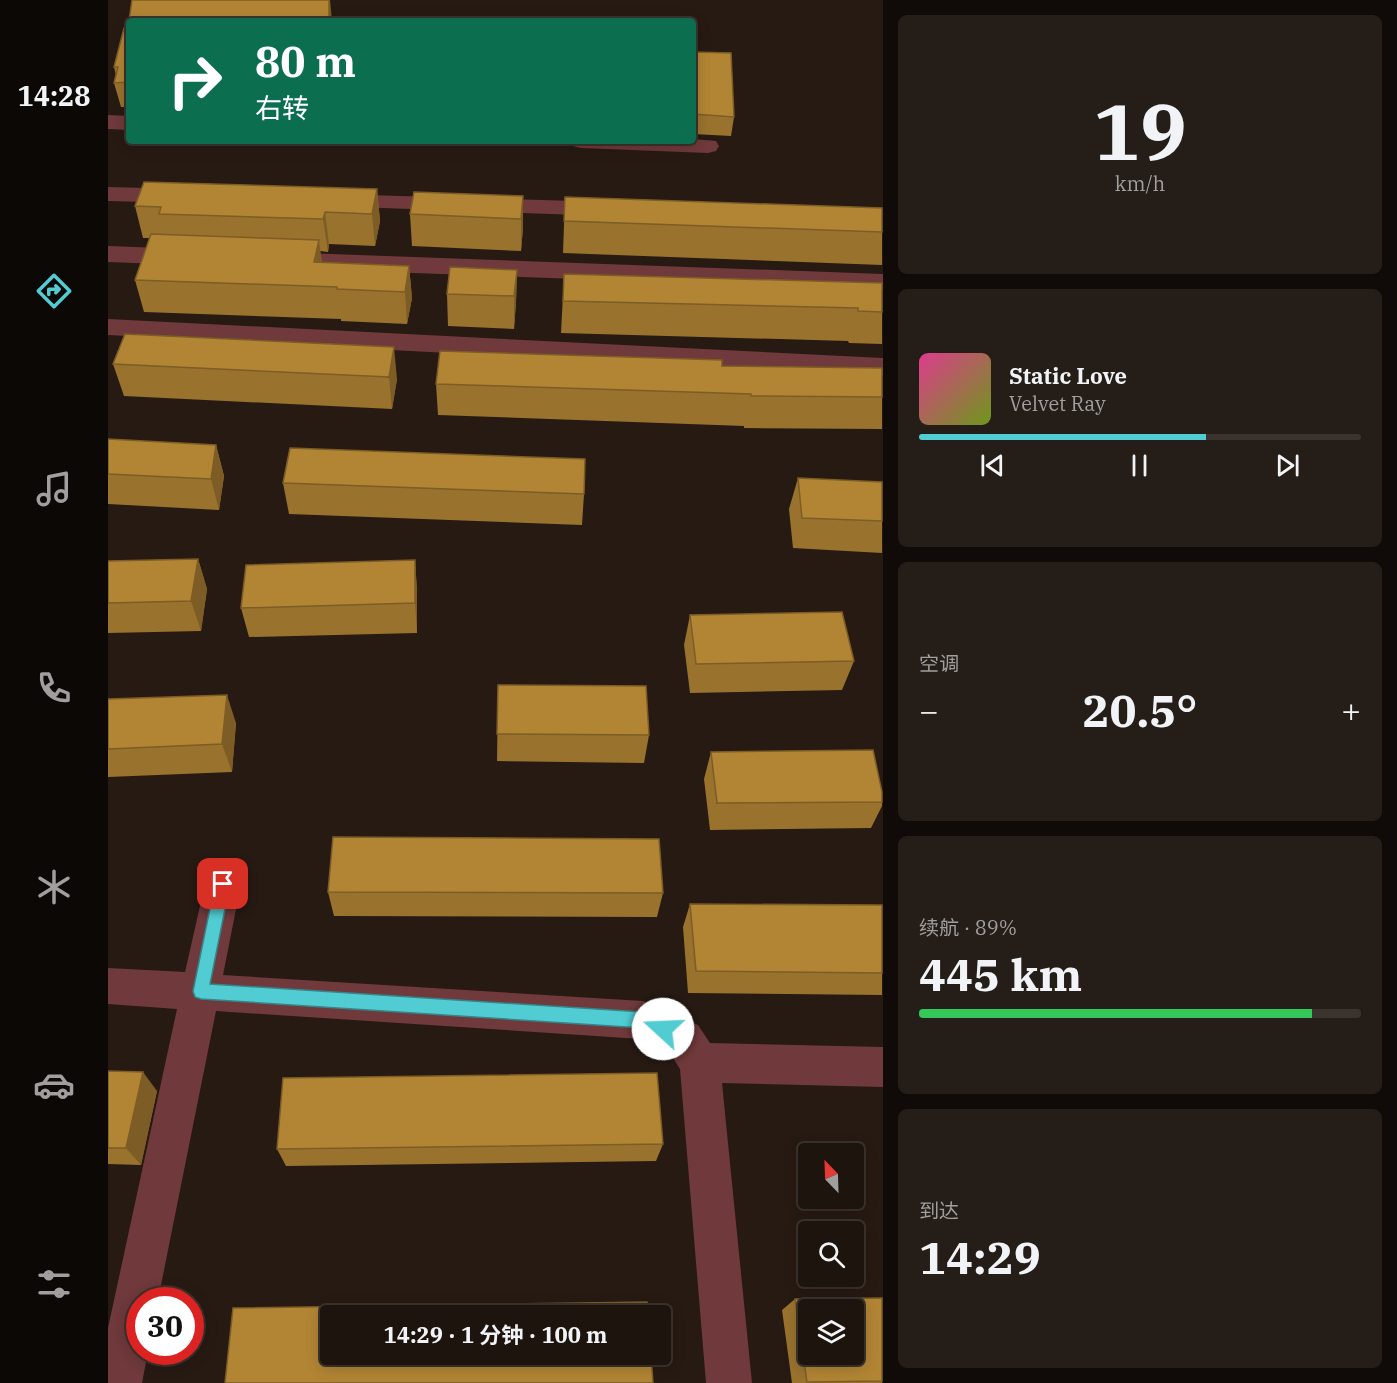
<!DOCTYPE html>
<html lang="zh">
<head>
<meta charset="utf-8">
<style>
  :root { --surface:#1d140e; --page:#251d17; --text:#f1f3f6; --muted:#a09e9e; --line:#3b332e; --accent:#51ccd3 }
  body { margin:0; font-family:"IBM Plex Serif","Noto Sans SC",serif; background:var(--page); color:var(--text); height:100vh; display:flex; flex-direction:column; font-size:22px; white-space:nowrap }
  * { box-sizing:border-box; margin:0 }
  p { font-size:20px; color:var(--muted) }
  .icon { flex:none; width:33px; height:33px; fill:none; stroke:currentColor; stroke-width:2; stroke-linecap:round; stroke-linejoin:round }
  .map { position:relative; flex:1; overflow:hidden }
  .drawer { display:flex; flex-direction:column; gap:15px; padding:15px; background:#100b08; width:514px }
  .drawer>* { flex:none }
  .banner { position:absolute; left:18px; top:18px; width:570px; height:126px; border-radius:6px; box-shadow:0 3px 15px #0003,0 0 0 2px var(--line); background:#0b6e4f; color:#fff; overflow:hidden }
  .needle { width:39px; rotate:337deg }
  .tools { position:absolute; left:690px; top:1143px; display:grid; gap:12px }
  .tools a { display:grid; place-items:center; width:66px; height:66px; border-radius:6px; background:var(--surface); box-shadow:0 3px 15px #0003,0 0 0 2px var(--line); font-size:30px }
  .speed { position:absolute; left:18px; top:1287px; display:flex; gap:12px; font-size:30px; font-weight:700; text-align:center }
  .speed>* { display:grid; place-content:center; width:78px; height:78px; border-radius:50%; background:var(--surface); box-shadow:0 3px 15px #0003,0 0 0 2px var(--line); line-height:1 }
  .speed .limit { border:9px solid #d22; background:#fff; color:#111 }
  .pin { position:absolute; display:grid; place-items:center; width:51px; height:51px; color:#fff; margin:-26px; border-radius:12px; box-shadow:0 3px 9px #0006 }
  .me { position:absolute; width:66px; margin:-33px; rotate:290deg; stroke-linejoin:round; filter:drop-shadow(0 0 4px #0008) }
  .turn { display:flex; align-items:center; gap:21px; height:126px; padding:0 30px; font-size:27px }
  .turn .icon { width:78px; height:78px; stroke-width:2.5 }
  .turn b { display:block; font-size:42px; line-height:51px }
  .big { font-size:45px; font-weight:700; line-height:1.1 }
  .drawer .card { flex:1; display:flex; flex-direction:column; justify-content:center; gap:9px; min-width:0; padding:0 21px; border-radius:9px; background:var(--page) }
  .drawer .dial { align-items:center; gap:0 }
  .dial b { font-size:78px; line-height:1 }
  .song { display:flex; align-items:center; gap:18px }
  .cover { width:72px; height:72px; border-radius:9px; background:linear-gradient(135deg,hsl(330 70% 55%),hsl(80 70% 35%)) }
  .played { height:6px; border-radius:3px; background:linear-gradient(90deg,var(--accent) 65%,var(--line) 65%) }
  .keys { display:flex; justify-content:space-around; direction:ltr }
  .heat { display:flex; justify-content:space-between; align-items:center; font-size:33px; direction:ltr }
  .charge { height:9px; border-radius:4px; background:linear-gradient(90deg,#34c759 89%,var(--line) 0) }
  .trip { position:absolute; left:212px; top:1305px; width:351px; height:60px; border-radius:6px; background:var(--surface); box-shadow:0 3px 15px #0003,0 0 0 2px var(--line); font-weight:700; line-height:60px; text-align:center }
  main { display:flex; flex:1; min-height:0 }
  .tab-bar { display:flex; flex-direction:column; width:108px; justify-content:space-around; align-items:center; background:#0c0806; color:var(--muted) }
  .tab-bar .icon { width:42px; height:42px }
  .tab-bar .active { color:var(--accent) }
  .tab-bar b { font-size:27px; color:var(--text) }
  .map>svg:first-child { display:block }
</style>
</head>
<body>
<main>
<nav class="tab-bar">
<b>14:28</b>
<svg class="icon active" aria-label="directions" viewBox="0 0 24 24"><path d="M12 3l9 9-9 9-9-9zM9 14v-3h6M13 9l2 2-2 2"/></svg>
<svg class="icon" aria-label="music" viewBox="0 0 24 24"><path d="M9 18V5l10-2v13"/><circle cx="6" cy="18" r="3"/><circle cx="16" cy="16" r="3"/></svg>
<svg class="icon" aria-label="phone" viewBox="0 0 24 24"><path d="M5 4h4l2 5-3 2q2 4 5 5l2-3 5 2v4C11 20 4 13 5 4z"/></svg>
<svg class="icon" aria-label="climate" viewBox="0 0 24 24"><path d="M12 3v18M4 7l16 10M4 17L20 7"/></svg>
<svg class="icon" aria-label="car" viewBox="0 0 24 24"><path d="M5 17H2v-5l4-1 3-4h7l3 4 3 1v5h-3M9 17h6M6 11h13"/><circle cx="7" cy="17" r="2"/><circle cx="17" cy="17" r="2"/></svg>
<svg class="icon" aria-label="filters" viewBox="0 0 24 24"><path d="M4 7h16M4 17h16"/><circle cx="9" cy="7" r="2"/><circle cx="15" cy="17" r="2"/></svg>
</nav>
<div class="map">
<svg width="775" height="1383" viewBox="0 0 775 1383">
  <rect width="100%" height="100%" fill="#271a13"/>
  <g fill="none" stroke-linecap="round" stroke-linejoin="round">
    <path fill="#70393b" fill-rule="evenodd" d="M0,115L21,116V130L0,129Z
      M585,139L608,141L611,146L608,151L600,153L473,148L465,146L462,141H585Z
      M0,187L77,189L85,191L89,196L85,201L77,203L0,201Z
      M225,194L500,202L508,204L512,209L508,214L500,216L217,206L213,201L217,196Z
      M0,246L80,249L89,252L92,257L89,262L80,265L0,262Z
      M168,252L775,274V290L168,268L159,265L156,260L159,255Z
      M0,319L775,358V376L0,335Z
      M115,867L128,872L133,884L115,975L535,1001L590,1025L602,1043L775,1047V1087L614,1083L644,1383H598L572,1069L562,1053L533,1039L108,1011L50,1300H32V1352H40L34,1383H0V1328L69,1009L0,1004V968L77,972L97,884L102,872Z"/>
  </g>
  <path fill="#99722e" d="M21,22V107H13L6,83L8,75L6,67L20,28Z
    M585,52L626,117L623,136L585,134Z
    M269,189L272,221L267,246L221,244L220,252L212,251L214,262L301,266L304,298L299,324L233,321V319L36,312L27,280L42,238H35L27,206Z
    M415,196V228L413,251L304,246L302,214Z
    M457,197L774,208V265L455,253Z
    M409,270L408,302L406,329L340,326L339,294Z
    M456,274L774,283V344L741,343L740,341L453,333Z
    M17,334L289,379L284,409L16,396L5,364Z
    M614,366L774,368V429L636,428V426L330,415L328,384Z
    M0,439L108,445L116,476L111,510L0,504Z
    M690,478L774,482V553L685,548L681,509Z
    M175,483L476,494L474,525L181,514Z
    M90,559L99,589L93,631L0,633V561Z
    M307,560L309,591V633L141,637L133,608Z
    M582,615L746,661L734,690L582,693L576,645Z
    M390,685L541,735L536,763L389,761Z
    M0,699L128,723L124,772L0,777Z
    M603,752L774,792V806L763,828L602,830L596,779Z
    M220,892L555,893L549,917L226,916Z
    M582,904L774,905V995L580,993L575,927Z
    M0,1071L49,1091L33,1165L0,1164Z
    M555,1144L548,1161L178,1166L169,1149Z
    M774,1298V1383H684L674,1310L687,1299Z"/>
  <path fill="#7d5d25" d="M221,0H222L224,21H221Z
    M269,189L272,221L267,246L264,214Z
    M415,196V228L413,251V219Z
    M217,212L221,244L220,252L215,219Z
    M211,240L215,272L206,262Z
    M301,266L304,298L299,324L297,292Z
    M409,270L408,302L406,329V296Z
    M286,347L289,379L284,409L281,377Z
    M108,445L116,476L111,510L103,479Z
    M90,559L99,589L93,631L83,601Z
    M307,560L309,591V633L307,603Z
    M119,695L128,723L124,772L114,744Z
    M35,1072L49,1091L33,1165L18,1148Z"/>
  <path fill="#b28535" stroke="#7d5d25" stroke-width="1.5" fill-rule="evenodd" d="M24,0H221V21H21Z
    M21,22V82L6,83L10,67H6L16,28H20Z
    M585,52L623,53L626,117L585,114Z
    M36,182L269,189L264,214L217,212L215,219L51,214L53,207L27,206Z
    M306,192L415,196L413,219L302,214Z
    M457,197L774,208V232L456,221Z
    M43,234L211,240L206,262L301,266L297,292L229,289V287L27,280Z
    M342,267L409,270L406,296L339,294Z
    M456,274L774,283V312L750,311V308L455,301Z
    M17,334L286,347L281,377L5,364Z
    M332,351L614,360V366L774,368V397L643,396V394L328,384Z
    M0,439L108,445L103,479L0,474Z
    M182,448L477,459L476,494L175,483Z
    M690,478L774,482V521L694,518Z
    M90,559L83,601L0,603V561Z
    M307,560V603L133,608L138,565Z
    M734,612L746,661L588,664L582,615Z
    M390,685L538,686L541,735L389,734Z
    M119,695L114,744L0,749V699Z
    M765,750L774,792V802L609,803L603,752Z
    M225,837L551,839L555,893L220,892Z
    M582,904L774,905V973L588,971Z
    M0,1071L35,1072L18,1148H0Z
    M549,1073L555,1144L169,1149L175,1078Z
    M774,1298V1381L699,1382L687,1299ZM700,1310H746V1354H700Z
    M539,1302L540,1316H222V1354H543L545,1383H117L125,1308Z"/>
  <path fill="#51ccd3" stroke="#358589" stroke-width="1.5" d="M115,877L120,879L122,884L102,984L535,1012L561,1024L564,1029L561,1035L555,1037L534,1028L93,999L87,997L85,991L107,884L110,879Z"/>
</svg>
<div class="tools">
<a><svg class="needle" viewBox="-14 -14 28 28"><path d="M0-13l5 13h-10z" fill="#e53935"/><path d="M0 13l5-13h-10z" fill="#a09e9e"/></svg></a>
<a><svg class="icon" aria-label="search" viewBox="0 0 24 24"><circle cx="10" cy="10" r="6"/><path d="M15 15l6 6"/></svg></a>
<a><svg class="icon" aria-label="layers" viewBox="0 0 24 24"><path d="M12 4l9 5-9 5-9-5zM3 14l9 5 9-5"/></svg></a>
</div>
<div class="speed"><div class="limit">30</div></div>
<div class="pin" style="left:115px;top:884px;background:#d93025"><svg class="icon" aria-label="arrive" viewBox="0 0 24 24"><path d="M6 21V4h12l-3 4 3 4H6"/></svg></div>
<svg class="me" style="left:555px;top:1029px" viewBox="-20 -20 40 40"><circle r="19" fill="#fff"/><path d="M0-13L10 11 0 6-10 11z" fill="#51ccd3"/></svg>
<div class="trip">14:29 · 1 分钟 · 100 m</div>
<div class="banner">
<div class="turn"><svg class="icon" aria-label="right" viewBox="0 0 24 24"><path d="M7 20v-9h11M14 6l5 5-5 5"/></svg><div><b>80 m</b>右转</div></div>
</div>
</div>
<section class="drawer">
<div class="card dial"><b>19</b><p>km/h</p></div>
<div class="card">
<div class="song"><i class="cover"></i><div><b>Static Love</b><p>Velvet Ray</p></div></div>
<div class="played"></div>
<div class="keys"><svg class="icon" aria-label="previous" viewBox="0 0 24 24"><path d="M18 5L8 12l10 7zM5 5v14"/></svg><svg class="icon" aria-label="pause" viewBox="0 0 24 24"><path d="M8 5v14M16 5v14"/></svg><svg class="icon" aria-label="next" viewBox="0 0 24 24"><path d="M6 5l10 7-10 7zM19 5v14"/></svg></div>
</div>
<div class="card"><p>空调</p>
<div class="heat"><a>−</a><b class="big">20.5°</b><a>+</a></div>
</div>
<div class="card"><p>续航 · 89%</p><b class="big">445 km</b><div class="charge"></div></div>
<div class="card"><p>到达</p><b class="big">14:29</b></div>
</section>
</main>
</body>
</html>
